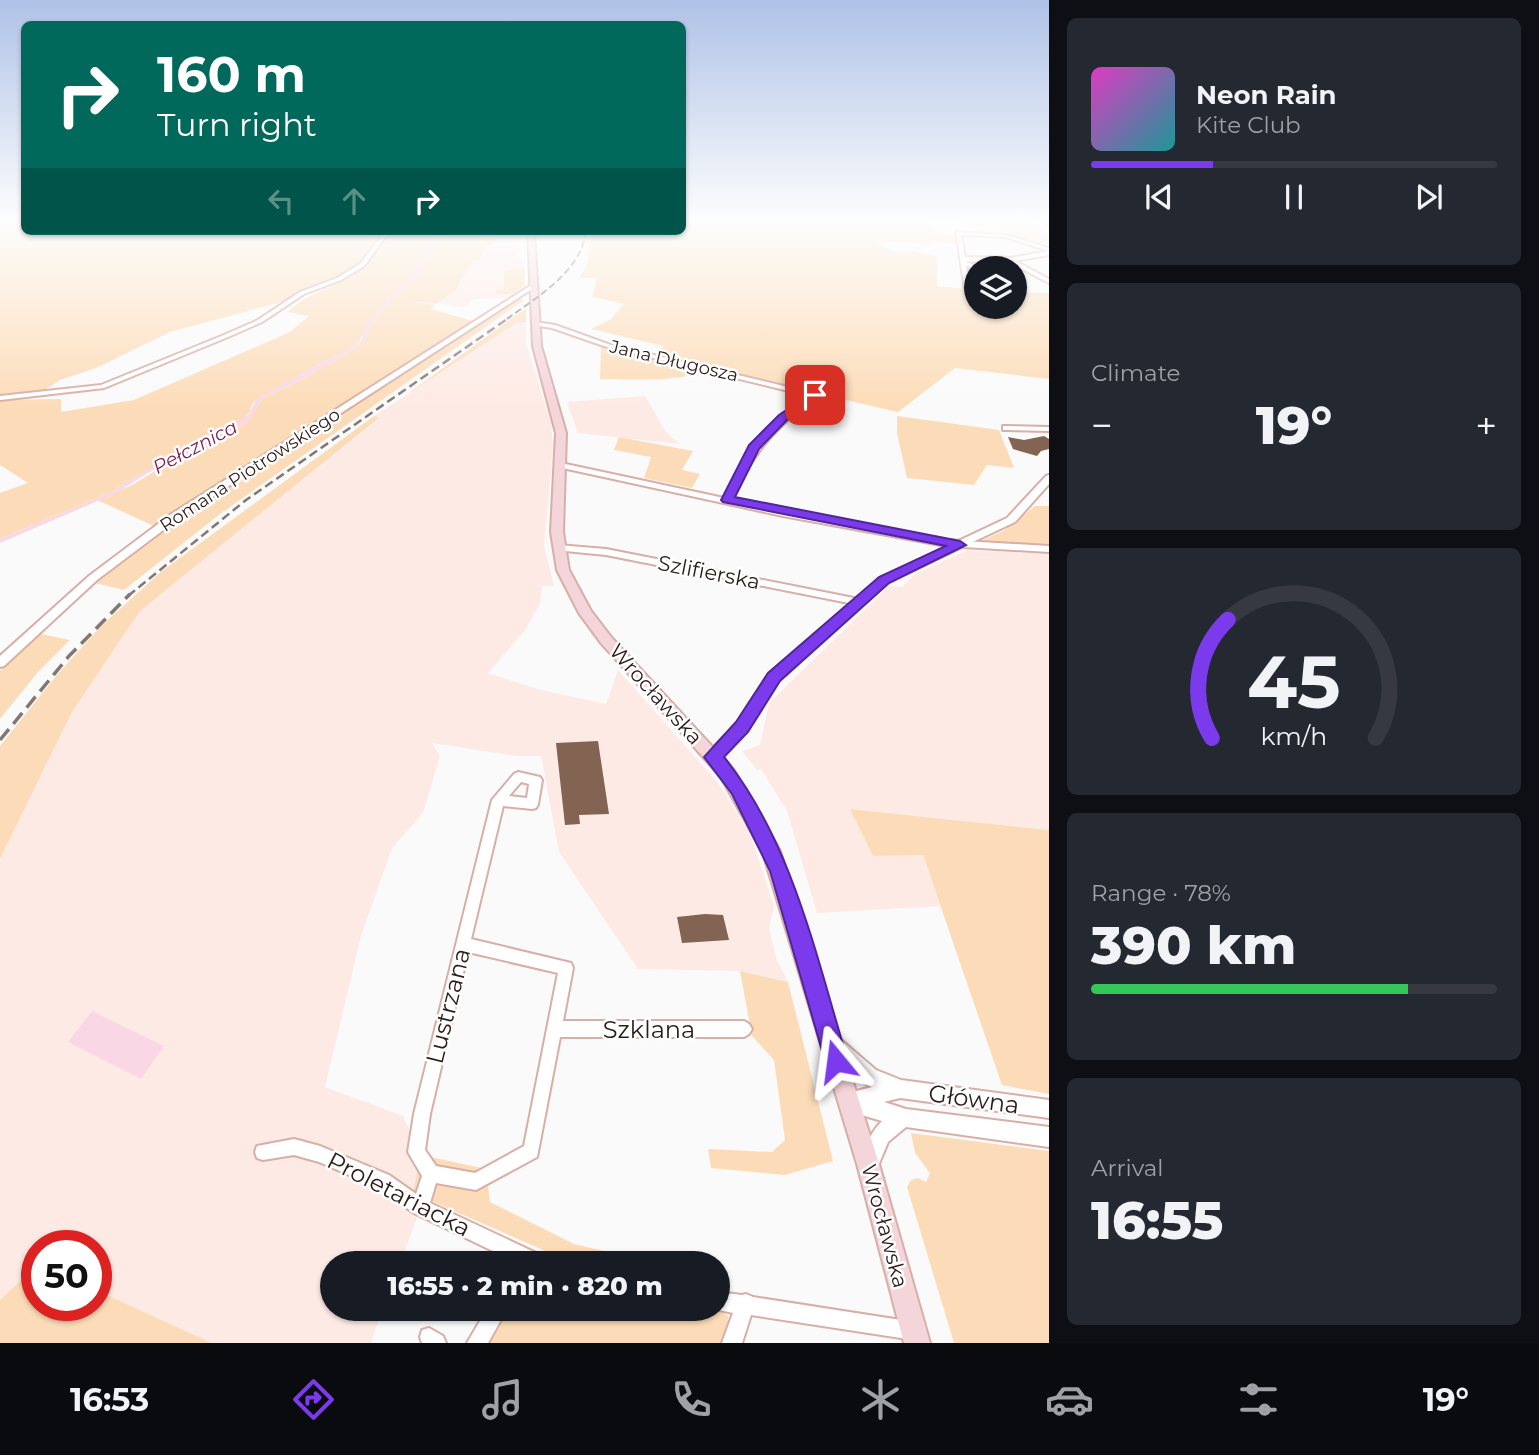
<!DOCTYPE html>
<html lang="en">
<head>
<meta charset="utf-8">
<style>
  :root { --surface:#171b24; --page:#242831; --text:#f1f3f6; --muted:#9ea1a6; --line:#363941; --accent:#7c3aed }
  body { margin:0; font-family:Montserrat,sans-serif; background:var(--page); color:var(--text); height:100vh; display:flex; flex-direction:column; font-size:26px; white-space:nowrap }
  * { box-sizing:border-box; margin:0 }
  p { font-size:23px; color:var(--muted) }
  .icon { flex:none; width:38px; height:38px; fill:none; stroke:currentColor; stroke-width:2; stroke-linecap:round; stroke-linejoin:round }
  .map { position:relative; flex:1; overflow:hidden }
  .panel { display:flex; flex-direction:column; gap:18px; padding:18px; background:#0d0f14; width:490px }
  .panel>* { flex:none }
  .hud { position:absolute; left:21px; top:21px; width:665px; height:214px; border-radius:10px; box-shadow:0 2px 5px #0004; background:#00695c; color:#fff; overflow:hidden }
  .buttons { position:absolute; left:964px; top:256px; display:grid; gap:14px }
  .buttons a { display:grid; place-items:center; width:63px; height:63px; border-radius:50%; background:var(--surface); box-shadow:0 2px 5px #0004; font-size:35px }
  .speed { position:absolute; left:21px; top:1230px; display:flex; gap:14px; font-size:35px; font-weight:700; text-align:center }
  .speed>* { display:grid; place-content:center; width:91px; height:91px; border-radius:50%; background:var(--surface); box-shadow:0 2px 5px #0004; line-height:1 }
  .speed .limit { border:10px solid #d22; background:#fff; color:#111 }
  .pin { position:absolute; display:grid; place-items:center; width:60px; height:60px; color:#fff; margin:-30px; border-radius:14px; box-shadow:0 4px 10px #0006 }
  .me { position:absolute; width:77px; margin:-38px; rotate:344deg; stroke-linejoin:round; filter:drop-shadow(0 0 5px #0008) }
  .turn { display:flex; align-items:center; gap:24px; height:147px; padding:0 21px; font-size:32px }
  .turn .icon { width:91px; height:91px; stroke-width:2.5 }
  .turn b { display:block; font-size:49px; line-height:60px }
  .lanes { display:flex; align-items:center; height:66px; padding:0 21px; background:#0003; justify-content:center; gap:35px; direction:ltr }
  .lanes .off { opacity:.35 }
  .big { font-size:52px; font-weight:800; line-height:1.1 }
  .panel .widget { flex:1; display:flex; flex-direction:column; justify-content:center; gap:10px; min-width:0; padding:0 24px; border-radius:10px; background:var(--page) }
  .panel .dial { align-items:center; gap:0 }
  .dial svg { height:182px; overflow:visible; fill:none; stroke:var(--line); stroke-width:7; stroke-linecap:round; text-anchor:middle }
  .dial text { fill:var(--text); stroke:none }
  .song { display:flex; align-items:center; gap:21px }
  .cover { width:84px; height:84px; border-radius:10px; background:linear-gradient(135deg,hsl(310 70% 55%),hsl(180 70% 35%)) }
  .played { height:7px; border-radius:4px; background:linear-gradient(90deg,var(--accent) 30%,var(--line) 30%) }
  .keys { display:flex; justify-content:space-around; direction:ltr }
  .heat { display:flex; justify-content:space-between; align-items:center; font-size:38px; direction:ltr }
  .charge { height:10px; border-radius:5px; background:linear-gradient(90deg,#34c759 78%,var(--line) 0) }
  .trip { position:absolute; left:320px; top:1251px; width:410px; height:70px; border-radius:35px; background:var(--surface); box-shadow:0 2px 5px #0004; font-weight:800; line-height:70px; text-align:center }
  .tab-bar { display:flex; height:112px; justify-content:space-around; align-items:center; background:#090b0e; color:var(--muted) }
  .tab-bar .icon { width:49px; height:49px }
  .tab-bar .active { color:var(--accent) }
  .tab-bar b { font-size:32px; color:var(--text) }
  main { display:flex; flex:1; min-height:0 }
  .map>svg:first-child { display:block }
</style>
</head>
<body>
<main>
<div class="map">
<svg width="1049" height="1343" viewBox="0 0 1049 1343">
  <rect width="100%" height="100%" fill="#fafafa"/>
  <path fill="#feeae5" d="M521,245L517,255L524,263L525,285L506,298L474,299L464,308L438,303L456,290L473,260H480L486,246Z
    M518,322H526V343L551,423L553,447L544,546L554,586H542L540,603L526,629L488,673L537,689L606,704L618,670L719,784L751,836L774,906L769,928L776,958L788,982L740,971L638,969L559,852L541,756H516L432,743L440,756L423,813L392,848L361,936L325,1087L403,1116L421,1155L413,1192L417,1200V1218L400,1263L332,1264V1309H382L371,1343H212L96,1290V1246H37V1265L0,1300V859L72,712L140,611L379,419L374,416Z
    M645,396L666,432L680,444L578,433L567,402Z
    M967,550L1049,554V830L851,809L923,855L940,906L817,913L787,811L761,769L757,770L742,751L760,745L769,703L889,586L902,587L915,574Z"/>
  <path fill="#fcdcb8" d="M0,220H24V231H385L363,259L344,276L292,299L170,332L96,368L60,380L42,392L0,396Z
    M683,220L1049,221V229L1030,222L1049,233V244C1010,236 970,218 930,224L934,233L956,235L957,245L935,241L932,244L874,241L897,253L913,251L937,256V286L976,290V306H1015V292L1049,293V379L955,368L898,412L654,356L664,346L591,329L611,319L624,304L592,297L597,278H579L587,266L591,231H682Z
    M391,231H446L434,238L415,267L414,275L386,299L357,344L265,394L253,403L249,413L241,421L214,439L160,462L111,492L0,539V493L28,483L0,465V400L61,399V412L134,400L290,332L309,316L288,312C306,294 329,290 350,276C367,265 381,248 391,231Z
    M450,231H480L481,238H495L494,245L486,246L480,260H473L456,290L437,304L409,301L435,305L431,309L473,321L154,526L97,500L134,484L180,455L198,450L220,439L248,422L262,398L303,379L362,344L369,328L385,306L419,274C421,260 435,238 449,235Z
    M524,268L525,285L512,294H496V290L504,289V272Z
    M517,298L524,300L220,514L124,590L95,583L178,519Z
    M526,308V322H518L406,395Z
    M601,347L703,369C692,383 620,379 600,379Z
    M374,416L379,418L140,611L72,712L0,859V746L56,676L101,626L162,571Z
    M897,416L999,430L1014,468L987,465L974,485L907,478L897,433Z
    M619,437L693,451L682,470L700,474L692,488L644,478L651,457L614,450Z
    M1035,506H1049V547L982,543L985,539L1003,531Z
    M37,633L70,640L38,672L0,719V671Z
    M850,809L1049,830V1094L1002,1085L923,855L873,856Z
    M740,971L788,982L833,1161L785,1175L711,1168L708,1149L772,1152L785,1140L774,1060L752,1036Z
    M911,1133L1049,1151V1343H954L907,1187L911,1180L918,1178L926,1182L930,1173L915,1153Z
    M421,1155L486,1169L490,1202L574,1244L630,1257V1263H578L566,1260L422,1197L413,1192Z
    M37,1265V1306H96V1290L212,1343H0V1300Z
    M509,1309H719L728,1316L730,1329L724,1343H490Z"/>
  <path fill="#f9d7e5" d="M446,231H450L449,235C436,238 421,260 419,274L385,306L369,328L368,335L362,344L303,379L262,398L248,422L198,450L164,463L114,494L0,543V539L111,492L160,462L214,439L249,414L257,398L357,344L362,339L364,329L386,299L413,275L415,267L434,238Z
    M92,1011L164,1046L141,1079L68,1042Z"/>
  <path fill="#836452" d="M1044,436L1049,439V449L1041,451L1037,456L1013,449L1008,437L1024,440Z
    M598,741L609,814L579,815L580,824L565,825L556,743Z
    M705,914L723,915L729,940L682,943L677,917Z"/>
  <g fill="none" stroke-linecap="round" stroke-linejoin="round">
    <g stroke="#d8afa7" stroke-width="4">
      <path id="minor" d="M385,231H390L364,266L341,280L304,294L262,322L228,337L104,388L0,400V396L101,385L224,335L258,320L300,292L337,278L360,264Z
        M956,232L1006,235L1049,248V255L1015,261L1049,279V283L1009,262L965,261L978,268L976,276L973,274L972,268L966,265L970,289L965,290ZM961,235L1005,237L1049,251L1010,258L965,257Z
        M535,322L555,325L608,344L817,394V396C775,428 754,451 731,499L946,540L1049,546V552L946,546L783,516L558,467L557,465L561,463L724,498C745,453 769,425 809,396L604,346L552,328L533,325V323Z
        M1003,426L1049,427V431L1006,430H1003Z
        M558,545L606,549L859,599L864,602L859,605L606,555L555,550L554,548Z
        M518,772L540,777L542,780L538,804L536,808L532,809L503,806L471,939L571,963L573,968L563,1021H744L749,1024L752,1029L749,1034L744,1037H560L537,1157L476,1190L436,1183L430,1203L547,1258L550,1264H520L414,1213L377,1187L319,1162L294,1155L263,1160L257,1158L255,1152L257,1146L294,1139L320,1146L389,1175L416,1194L422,1176L408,1152L414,1114L492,800L514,774ZM521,782L529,784L527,798L509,796ZM468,952L558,973L524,1146L475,1173L436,1166L425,1150L430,1114Z
        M718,1292L742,1295L746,1294L753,1297L914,1322L921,1324L923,1331L921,1338L914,1340L751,1315L742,1343H722L733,1313L715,1309H718Z
        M487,1309H507L488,1343H467Z
        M429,1328L443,1336L446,1343H422L420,1337L422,1330Z"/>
    </g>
    <g stroke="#d8afa7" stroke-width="4">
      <path id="tertiary" d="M530,286L535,287L178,519L97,580L4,666L0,667V656L89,576L170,515Z
        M1049,475V484L1015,522L888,582L778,680L747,731L718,761L713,762L708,761L706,757L708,753L737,723L770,674L880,578L1007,518L1046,476Z
        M834,1036L840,1039L876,1070L901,1080L1049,1100V1118L900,1098L884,1102L906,1109L1049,1127V1147L906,1127L888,1142L876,1171L869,1174L862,1171L859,1164C864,1148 870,1133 882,1121L841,1109L839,1102L841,1095L872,1087L864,1083L828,1051L825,1045L828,1039Z"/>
    </g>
    <g stroke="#d8afa7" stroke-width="4">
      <path id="secondary" d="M528,231H534L541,346L566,433L563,532L569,570L591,611L611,637L733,769L780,851L879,1164L930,1343H904L857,1164L763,853L721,777L601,643L579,613L557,570L551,532L556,433L533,346Z"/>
    </g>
    <use href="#minor" fill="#fff" fill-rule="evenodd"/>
    <use href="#tertiary" fill="#fff" fill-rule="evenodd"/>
    <use href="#secondary" fill="#f4d5da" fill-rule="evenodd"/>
    <path stroke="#817876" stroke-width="2" stroke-dasharray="7 3.5" stroke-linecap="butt" d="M507,319C538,296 581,272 586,231"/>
    <path stroke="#817876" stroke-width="2.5" stroke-dasharray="9 4.5" stroke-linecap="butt" d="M128,596L246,500L510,317"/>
    <path stroke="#817876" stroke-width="3.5" stroke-dasharray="14 7" stroke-linecap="butt" d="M0,740L69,656L130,594"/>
  </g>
  <linearGradient id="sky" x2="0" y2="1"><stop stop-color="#afc2e7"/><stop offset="0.54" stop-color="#fdfdfd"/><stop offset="1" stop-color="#fdfdfd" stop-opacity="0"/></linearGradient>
  <rect width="1049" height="408" fill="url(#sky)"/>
  <path fill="#7c3aed" stroke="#51269a" stroke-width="2" d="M812,393L821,395L787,420L759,449L735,497L960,541L966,545L889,583L780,681L748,732L724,757C793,843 816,957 848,1061L845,1069L836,1073L828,1069L825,1061L770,871L732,794L704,757L736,722L768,673L879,577L946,546L723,502L721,500L749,445L779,415Z"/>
  <g text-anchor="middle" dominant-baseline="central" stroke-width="5" stroke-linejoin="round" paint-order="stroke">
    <g font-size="18" fill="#2c1d1a" stroke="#fff">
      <text transform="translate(674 361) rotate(13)">Jana Długosza</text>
      <text transform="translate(250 470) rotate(-33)">Romana Piotrowskiego</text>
    </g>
    <g font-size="19" font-style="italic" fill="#7d2153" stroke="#fff">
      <text transform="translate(195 447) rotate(-28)">Pełcznica</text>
    </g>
    <g font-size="21" fill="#2c1d1a" stroke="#fff">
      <text transform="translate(709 572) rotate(11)">Szlifierska</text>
      <text transform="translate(656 694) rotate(48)">Wrocławska</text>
      <text transform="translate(885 1226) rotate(75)">Wrocławska</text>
    </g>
    <g font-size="24" fill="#2c1d1a" stroke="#fff">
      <text transform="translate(448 1006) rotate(-76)">Lustrzana</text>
      <text x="649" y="1029">Szklana</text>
      <text transform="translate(974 1099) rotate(8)">Główna</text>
      <text transform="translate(399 1194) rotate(27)">Proletariacka</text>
    </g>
  </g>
</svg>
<div class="buttons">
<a><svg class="icon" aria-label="layers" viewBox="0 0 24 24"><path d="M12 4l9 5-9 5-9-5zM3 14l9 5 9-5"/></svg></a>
</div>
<div class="speed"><div class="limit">50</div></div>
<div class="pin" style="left:815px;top:395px;background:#d93025"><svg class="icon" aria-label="arrive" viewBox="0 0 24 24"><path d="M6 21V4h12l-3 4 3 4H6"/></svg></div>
<svg class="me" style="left:836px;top:1061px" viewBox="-20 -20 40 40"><path d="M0-17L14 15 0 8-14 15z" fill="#7c3aed" stroke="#fff" stroke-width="4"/></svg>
<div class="trip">16:55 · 2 min · 820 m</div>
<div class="hud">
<div class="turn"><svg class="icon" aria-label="right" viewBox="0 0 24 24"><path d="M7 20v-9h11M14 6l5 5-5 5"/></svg><div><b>160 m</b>Turn right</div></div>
<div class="lanes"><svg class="icon off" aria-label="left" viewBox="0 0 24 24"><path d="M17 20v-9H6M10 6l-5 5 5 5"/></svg><svg class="icon off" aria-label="ahead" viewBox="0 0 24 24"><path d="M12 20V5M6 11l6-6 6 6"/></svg><svg class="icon" aria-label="right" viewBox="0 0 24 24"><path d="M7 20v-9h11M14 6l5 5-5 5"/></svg></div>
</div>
</div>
<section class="panel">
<div class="widget">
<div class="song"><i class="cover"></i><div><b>Neon Rain</b><p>Kite Club</p></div></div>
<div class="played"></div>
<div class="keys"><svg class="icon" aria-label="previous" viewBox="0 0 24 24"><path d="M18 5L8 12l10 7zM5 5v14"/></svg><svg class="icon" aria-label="pause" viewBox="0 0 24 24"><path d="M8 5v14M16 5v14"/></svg><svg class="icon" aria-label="next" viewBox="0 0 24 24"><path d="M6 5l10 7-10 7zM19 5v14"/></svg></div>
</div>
<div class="widget"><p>Climate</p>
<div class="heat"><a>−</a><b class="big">19°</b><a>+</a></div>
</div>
<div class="widget dial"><svg viewBox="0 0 100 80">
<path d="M14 69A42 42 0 1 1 86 69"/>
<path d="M14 69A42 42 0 0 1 21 17" stroke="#7c3aed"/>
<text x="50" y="56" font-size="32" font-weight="700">45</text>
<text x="50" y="72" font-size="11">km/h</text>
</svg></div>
<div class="widget"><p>Range · 78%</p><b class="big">390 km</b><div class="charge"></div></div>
<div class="widget"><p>Arrival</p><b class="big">16:55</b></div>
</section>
</main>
<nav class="tab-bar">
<b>16:53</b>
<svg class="icon active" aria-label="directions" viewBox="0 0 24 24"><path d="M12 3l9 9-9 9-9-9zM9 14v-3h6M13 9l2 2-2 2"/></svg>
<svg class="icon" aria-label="music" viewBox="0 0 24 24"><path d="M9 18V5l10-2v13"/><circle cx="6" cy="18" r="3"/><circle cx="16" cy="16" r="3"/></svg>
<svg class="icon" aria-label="phone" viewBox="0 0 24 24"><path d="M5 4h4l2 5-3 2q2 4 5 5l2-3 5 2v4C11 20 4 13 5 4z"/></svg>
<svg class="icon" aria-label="climate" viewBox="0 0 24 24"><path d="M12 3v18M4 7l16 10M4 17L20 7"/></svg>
<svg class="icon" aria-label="car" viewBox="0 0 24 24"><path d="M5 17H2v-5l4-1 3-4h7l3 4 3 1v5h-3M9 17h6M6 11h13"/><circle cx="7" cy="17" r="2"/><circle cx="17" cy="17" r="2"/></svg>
<svg class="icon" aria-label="filters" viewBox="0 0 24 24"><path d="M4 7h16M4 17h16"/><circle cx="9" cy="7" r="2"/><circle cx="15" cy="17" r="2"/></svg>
<b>19°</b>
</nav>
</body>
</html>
